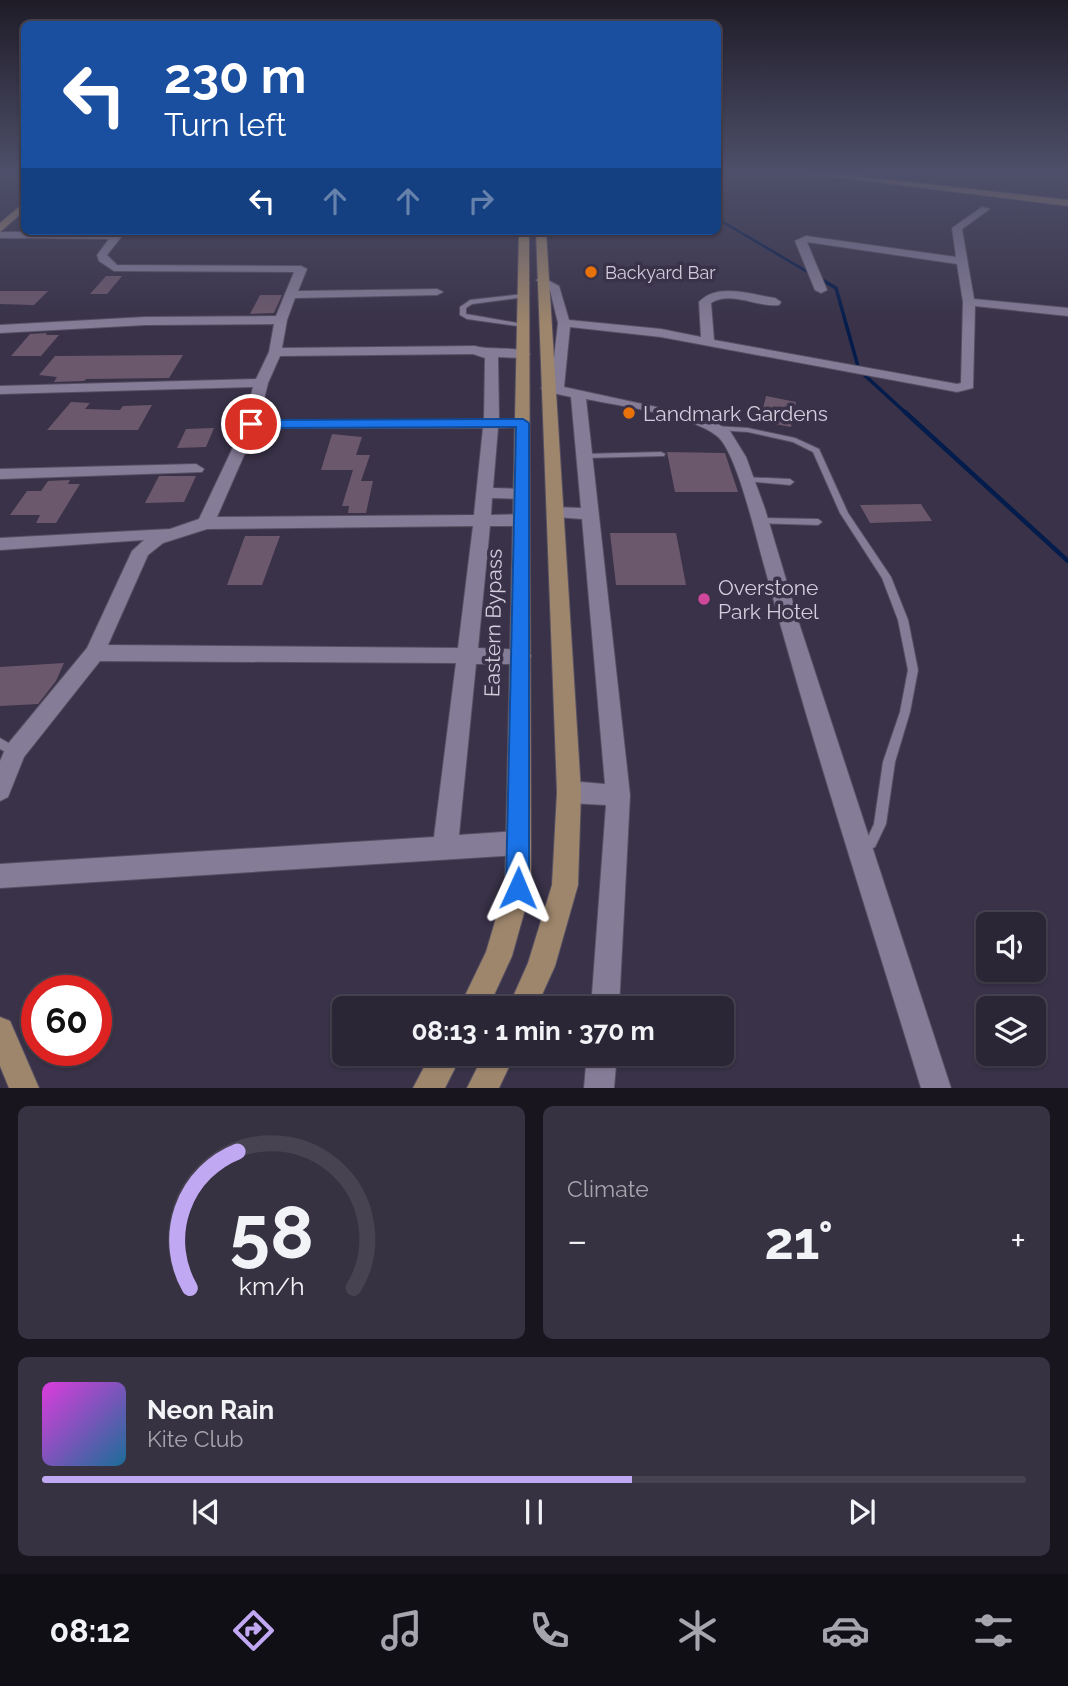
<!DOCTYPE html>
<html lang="en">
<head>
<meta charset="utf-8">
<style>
  :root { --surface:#2b2636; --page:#373242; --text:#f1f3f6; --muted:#a6a5ad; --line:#474351; --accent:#c1a8f3 }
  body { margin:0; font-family:Raleway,sans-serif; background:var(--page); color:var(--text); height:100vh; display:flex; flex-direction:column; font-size:26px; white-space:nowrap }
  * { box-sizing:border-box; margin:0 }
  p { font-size:23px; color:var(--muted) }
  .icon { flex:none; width:38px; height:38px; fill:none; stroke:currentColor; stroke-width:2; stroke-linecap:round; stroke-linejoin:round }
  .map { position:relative; height:1088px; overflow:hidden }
  .panel { display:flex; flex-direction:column; gap:18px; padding:18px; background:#18151e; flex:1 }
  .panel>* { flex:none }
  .top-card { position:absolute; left:21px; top:21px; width:700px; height:214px; border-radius:10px; box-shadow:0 2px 5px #0004,0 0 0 2px var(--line); background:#1a4fa0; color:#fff; overflow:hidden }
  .tools { position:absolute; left:976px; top:912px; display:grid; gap:14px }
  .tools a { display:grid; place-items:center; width:70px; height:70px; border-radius:10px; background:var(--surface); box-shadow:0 2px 5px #0004,0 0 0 2px var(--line); font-size:35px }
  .speed { position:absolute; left:21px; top:975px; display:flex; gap:14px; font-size:35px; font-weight:700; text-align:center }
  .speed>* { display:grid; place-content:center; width:91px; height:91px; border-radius:50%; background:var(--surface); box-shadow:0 2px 5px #0004,0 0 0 2px var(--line); line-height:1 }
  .speed .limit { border:10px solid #d22; background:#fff; color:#111 }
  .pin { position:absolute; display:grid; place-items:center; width:60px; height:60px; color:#fff; margin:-30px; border:4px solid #fff; border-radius:50%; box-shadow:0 2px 7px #0007 }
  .me { position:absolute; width:77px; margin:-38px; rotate:1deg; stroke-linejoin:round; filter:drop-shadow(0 0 5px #0008) }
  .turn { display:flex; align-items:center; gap:24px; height:147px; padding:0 28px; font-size:32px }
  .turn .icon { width:91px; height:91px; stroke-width:2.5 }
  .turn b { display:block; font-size:49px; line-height:60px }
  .lanes { display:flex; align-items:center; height:66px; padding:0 28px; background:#0003; justify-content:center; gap:35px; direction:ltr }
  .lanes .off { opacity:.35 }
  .big { font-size:52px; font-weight:700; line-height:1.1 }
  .panel .card { flex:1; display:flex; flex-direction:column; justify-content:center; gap:10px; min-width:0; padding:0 24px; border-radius:10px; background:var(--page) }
  .panel .dial { align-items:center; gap:0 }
  .dial svg { height:182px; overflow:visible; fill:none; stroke:var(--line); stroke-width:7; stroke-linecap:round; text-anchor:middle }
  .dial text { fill:var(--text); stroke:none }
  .song { display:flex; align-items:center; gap:21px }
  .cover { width:84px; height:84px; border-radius:10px; background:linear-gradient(135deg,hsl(300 70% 55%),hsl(200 70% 35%)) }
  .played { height:7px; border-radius:4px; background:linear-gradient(90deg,var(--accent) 60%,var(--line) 60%) }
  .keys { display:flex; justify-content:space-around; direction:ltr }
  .heat { display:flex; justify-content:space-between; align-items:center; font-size:38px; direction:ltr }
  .panel .tiles { flex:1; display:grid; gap:18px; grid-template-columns:1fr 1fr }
  .card:last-child { grid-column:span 2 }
  .trip { position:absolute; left:332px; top:996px; width:402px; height:70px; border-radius:10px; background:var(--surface); box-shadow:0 2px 5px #0004,0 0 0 2px var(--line); font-weight:700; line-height:70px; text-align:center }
  .tab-bar { display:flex; height:112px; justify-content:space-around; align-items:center; background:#110f16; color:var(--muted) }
  .tab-bar .icon { width:49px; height:49px }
  .tab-bar .on { color:var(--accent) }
  .tab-bar b { font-size:32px; color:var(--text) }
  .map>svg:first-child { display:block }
</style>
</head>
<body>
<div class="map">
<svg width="1068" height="1088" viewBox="0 0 1068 1088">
  <rect width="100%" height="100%" fill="#393248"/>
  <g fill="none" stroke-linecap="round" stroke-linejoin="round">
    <path stroke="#031c4b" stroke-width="2.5" d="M718,201L723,222L811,274
      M819,278L822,280"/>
    <path stroke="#031c4b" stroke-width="3.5" d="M819,278L836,288L859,370L907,414"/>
    <path stroke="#031c4b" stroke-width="4.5" d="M905,412L1068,561"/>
  </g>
  <path fill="#6c586c" d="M106,276H122L107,294H90Z
    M0,291H48L34,305L0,304Z
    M260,295H282L274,313L250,314Z
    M47,333L46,335H59L41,356H11L30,334Z
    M183,355L169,378L86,379L84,381L54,382L57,377L39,375L55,356Z
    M766,396L796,402L791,427L760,421Z
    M71,402L90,403L85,409L120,410L123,406L152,405L138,430H47Z
    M214,428L206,447L177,448L186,429Z
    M332,434L362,437L356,455H370L361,481H373L366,513H348L349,506H342L353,470H321Z
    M667,452L725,453L738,492H675Z
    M159,476H196L184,502L145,503Z
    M70,480L68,484H80L56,523H36L40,515H10L27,491H41L48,481Z
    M921,504L932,521L870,523L860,505Z
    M610,533H676L686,585H616Z
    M245,536H280L262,585H227Z
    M64,663L56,681L38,704L0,706V667Z"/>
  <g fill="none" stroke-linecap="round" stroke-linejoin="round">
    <g stroke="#564f62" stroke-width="2">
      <path id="service" d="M523,294L525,295V297L472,304L466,308V314L523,324L525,325V327L467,319L460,315V307L470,300Z
        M714,426L748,428L795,438L819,449L848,513L891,577L908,620L918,670L910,712L895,762L886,824L875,847L862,853L858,851L856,847L858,843L867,839L874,824L883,762L900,712L908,670L898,620L882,578L840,513L813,452L793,442L748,432L717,430H714Z
        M661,452L665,454L664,456L584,458L580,456L584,454Z
        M743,477L790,479L794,482L790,485L746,481H743L742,479Z
        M760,518L818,519L822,522L818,525L757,523L756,521L757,519Z
        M0,738L19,749L21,752L19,755L15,757L0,749Z"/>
    </g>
    <g stroke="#564f62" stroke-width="2">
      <path id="minor" d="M982,207L990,209L962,229L974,299L1068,308V316L975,306L973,388L957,392L661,337L570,327L564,387L707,418L730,431L746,457L765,509L799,623L951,1088H921C868,914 811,740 764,565C756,538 737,452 717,436C692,415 619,406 586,399L630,795L619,1008H591L606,805L569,803L561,800L557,792L561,784L569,781L605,784L582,519L555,517L547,512L555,507L581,508L571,397L543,391L541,388L551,384L558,323L550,290L536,280L542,277L559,286L569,320L661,329L701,337L699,302C718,282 752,295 775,298L781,302L779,305C758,308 731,290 711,303L714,340L957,384L961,383L963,302L957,264L807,242L827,290L821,293L815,290L795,241L806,236L956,257L952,228Z
        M116,231H126L107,255L117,265L301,266L307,269L298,291L437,289L443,292L437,295L295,298L287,320L282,348L475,346C491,351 517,345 530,354L523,358L498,357L499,419H523L530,423L523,427L498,428L493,488L522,489L530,494L522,499L492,498L491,515L522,514L530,520L522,526H490L478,648L528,650L531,656L528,662L521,664H476L459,835L519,831L528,835L531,843L528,851L519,855L0,888V864L434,837L456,663L100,661L24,757L8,797L0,801V761L7,745L87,648L132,551L144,540L0,550V538L170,529L199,519L244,424L253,387L0,394V386L256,379L269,352L274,324L145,325L0,333V325L145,317L276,316L294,272L114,271L99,261L97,255L109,239L0,238V232ZM473,354L485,358L484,420H259L268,383L280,356ZM256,428H483L474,515L217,517ZM473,526L458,648L108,645L148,555L163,543L207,529Z
        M196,464L204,469L202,472L0,479V469Z
        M587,1054H617L614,1088H584Z"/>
    </g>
    <g stroke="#564f62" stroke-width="2">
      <path id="primary" d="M811,174H838L1068,200V206Z
        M24,203V211L0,232V223Z
        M519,231H529L531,888L512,956L488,1008H459L486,952L505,888Z
        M536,231H546L581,792L578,885L555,966L536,1008H508L528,963L552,885L557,792Z
        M0,1017L10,1021L39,1088H9L0,1066Z
        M431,1054H462L445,1088H413Z
        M484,1054H515L499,1088H467Z"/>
    </g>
    <use href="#service" fill="#857c97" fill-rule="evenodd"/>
    <use href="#minor" fill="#857c97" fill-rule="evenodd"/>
    <use href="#primary" fill="#9e866c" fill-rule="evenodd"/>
  </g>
  <linearGradient id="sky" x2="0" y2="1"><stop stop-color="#1f1c28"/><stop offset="0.53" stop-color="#4e4f6a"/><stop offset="1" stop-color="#4e4f6a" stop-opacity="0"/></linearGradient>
  <rect width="1068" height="326" fill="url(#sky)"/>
  <path fill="#1a73e8" stroke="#114b97" stroke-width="2" d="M523,419L529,423V888L526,896L518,899L510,896L506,888L516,427L251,428L244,424L251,420Z"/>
  <g fill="#e8710a" stroke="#393248" stroke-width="2.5">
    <circle cx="591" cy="272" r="7"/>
    <circle cx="629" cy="413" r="7"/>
  </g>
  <circle fill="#d1479c" stroke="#393248" stroke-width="2.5" cx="704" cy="599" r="7"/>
  <g text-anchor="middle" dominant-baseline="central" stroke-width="7" stroke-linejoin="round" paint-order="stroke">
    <g font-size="18" fill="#d3cedd" stroke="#393248" text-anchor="start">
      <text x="605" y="272">Backyard Bar</text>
    </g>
    <g font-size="21" fill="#d3cedd" stroke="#393248" text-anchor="start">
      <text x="643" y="413">Landmark Gardens</text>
      <text x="718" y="587">Overstone<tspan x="718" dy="24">Park Hotel</tspan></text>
    </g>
    <g font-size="21" fill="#d3cedd" stroke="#393248">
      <text transform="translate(493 623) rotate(-89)">Eastern Bypass</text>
    </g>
  </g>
</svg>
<div class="tools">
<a><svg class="icon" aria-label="sound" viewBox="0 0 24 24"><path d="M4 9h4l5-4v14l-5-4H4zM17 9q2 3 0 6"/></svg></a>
<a><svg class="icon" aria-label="layers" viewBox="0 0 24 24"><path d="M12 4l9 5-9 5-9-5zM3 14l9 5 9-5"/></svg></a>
</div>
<div class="speed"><div class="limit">60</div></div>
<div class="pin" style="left:251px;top:424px;background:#d93025"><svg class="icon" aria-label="arrive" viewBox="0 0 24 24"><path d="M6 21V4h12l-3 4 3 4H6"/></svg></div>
<svg class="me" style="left:518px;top:888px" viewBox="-20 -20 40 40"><path d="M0-17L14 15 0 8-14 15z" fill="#1a73e8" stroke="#fff" stroke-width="4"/></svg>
<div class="trip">08:13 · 1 min · 370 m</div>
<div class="top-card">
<div class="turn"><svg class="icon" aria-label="left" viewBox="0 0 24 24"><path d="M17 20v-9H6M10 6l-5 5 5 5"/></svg><div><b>230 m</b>Turn left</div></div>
<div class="lanes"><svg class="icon" aria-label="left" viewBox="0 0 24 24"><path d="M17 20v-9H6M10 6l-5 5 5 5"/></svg><svg class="icon off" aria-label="ahead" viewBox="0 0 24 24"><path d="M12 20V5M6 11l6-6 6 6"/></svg><svg class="icon off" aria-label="ahead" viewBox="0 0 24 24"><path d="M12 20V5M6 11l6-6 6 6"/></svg><svg class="icon off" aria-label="right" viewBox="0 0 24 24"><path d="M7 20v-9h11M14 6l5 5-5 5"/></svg></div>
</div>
</div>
<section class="panel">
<div class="tiles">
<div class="card dial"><svg viewBox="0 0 100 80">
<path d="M14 69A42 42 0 1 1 86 69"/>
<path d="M14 69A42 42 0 0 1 35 9" stroke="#c1a8f3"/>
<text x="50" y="56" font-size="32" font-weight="700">58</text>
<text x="50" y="72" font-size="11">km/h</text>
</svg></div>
<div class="card"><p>Climate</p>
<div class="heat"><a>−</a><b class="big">21°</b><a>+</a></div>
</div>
<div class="card">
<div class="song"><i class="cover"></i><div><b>Neon Rain</b><p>Kite Club</p></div></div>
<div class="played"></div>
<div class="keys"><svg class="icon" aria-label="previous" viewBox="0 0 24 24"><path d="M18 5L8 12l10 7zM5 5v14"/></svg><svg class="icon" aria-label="pause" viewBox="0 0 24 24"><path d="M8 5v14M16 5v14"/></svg><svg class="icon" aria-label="next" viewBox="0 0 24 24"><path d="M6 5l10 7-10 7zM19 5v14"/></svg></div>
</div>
</div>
</section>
<nav class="tab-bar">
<b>08:12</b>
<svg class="icon on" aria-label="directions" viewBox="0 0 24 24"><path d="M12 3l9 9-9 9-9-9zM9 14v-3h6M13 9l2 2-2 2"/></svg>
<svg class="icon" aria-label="music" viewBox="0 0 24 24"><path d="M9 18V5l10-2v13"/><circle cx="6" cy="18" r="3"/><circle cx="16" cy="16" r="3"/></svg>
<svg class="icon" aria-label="phone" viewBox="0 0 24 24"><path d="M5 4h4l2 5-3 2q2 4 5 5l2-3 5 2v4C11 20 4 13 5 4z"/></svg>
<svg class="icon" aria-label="climate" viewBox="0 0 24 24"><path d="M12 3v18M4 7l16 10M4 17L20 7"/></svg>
<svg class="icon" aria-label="car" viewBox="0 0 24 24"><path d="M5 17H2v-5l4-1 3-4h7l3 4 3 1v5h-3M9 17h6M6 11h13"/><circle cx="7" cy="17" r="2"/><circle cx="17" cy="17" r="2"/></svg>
<svg class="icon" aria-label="filters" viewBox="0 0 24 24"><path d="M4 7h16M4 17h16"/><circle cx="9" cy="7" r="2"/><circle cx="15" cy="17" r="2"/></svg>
</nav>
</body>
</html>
